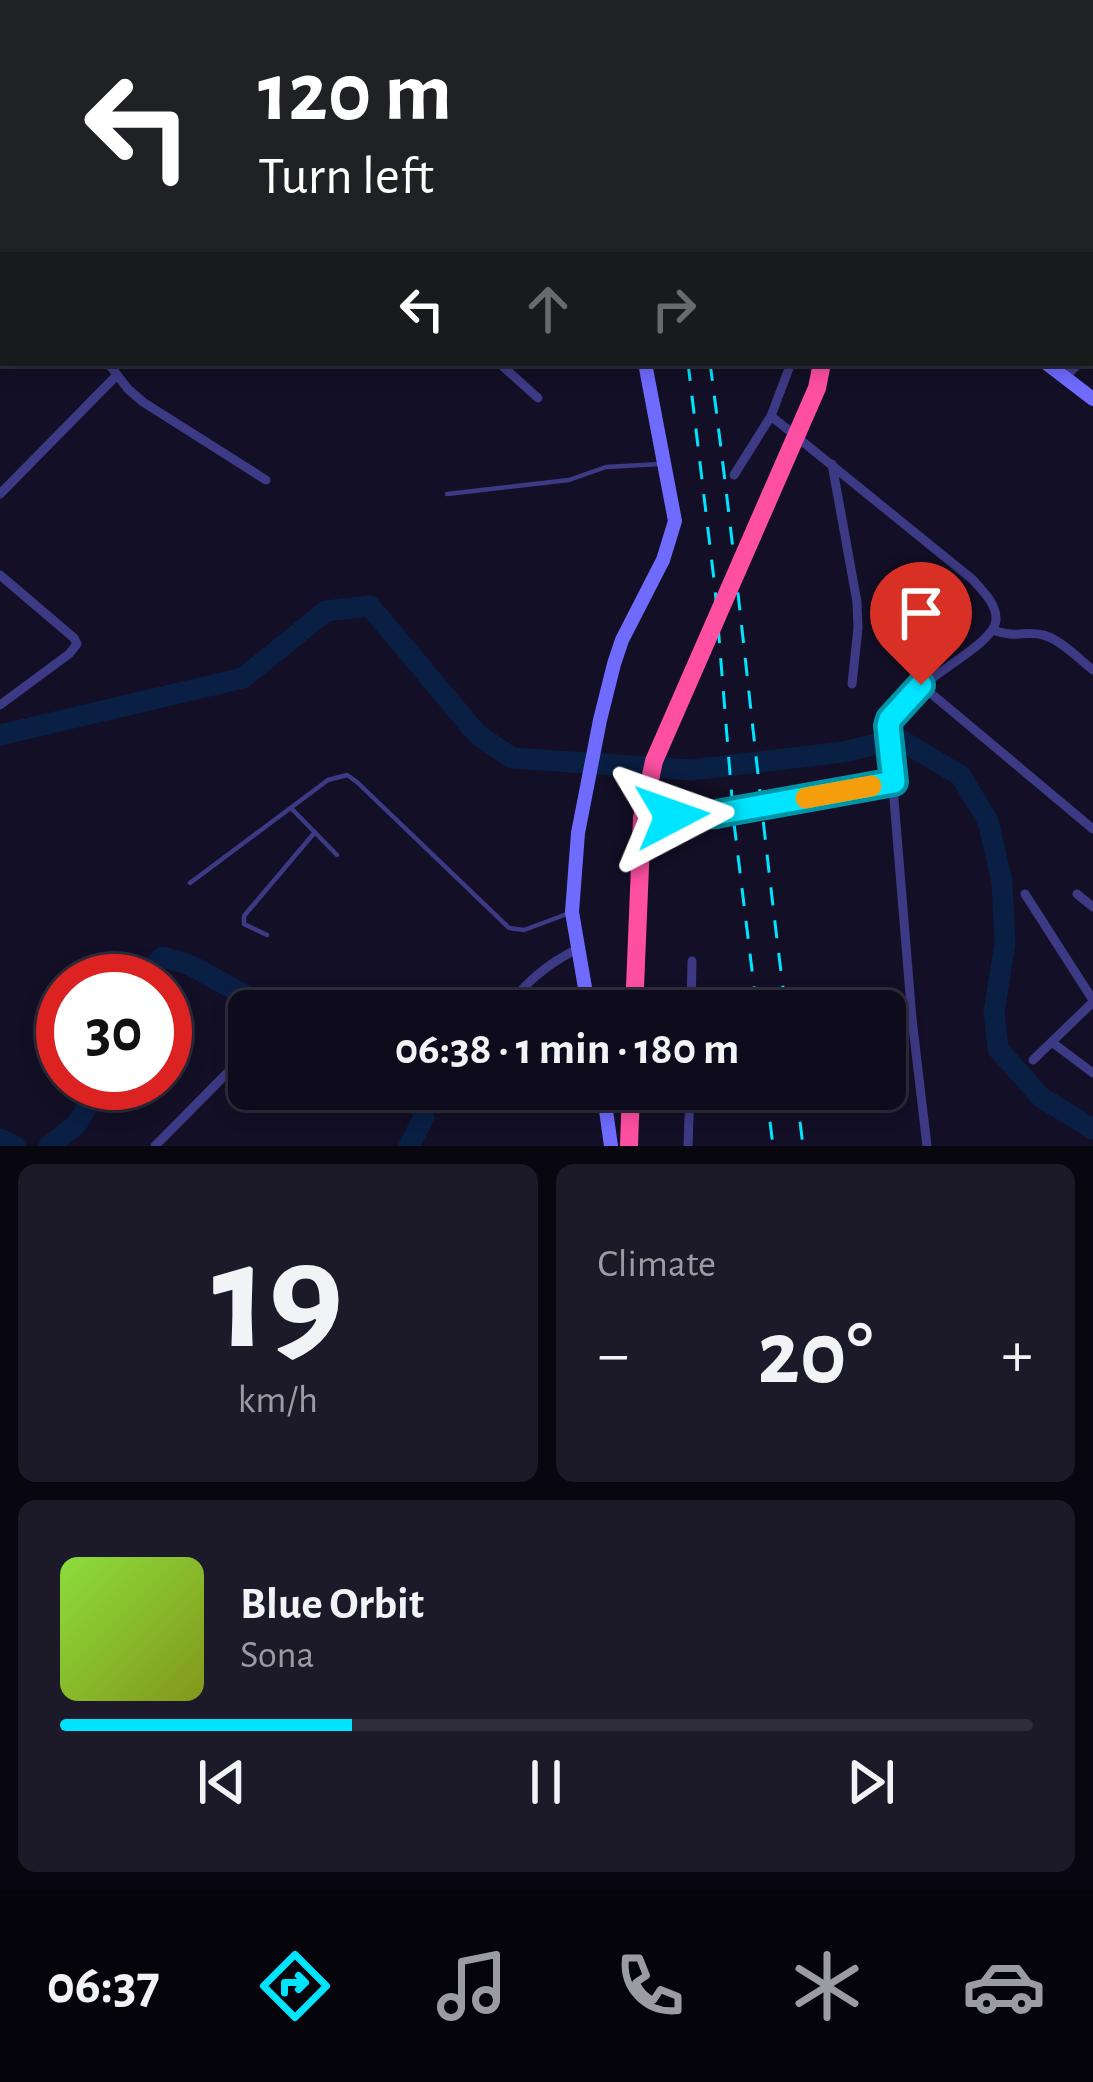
<!DOCTYPE html>
<html lang="en">
<head>
<meta charset="utf-8">
<style>
  :root { --surface:#0e0b1c; --page:#1c1929; --text:#f1f3f6; --muted:#9b9ba3; --line:#2e2b3b; --accent:#00e5ff }
  body { margin:0; font-family:"Alegreya Sans",sans-serif; background:var(--page); color:var(--text); height:100vh; display:flex; flex-direction:column; font-size:45px; white-space:nowrap }
  * { box-sizing:border-box; margin:0 }
  p { font-size:39px; color:var(--muted) }
  .icon { flex:none; width:66px; height:66px; fill:none; stroke:currentColor; stroke-width:2; stroke-linecap:round; stroke-linejoin:round }
  .map { position:relative; height:1146px; overflow:hidden }
  .side { display:flex; flex-direction:column; gap:18px; padding:18px; background:#08060f; flex:1 }
  .side>* { flex:none }
  .banner { position:absolute; left:0px; top:0px; width:1095px; height:366px; box-shadow:0 6px 18px #0003,0 0 0 3px var(--line); background:#202124; color:#fff; overflow:hidden }
  .speed { position:absolute; left:36px; top:954px; display:flex; gap:24px; font-size:60px; font-weight:700; text-align:center }
  .speed>* { display:grid; place-content:center; width:156px; height:156px; border-radius:50%; background:var(--surface); box-shadow:0 6px 18px #0003,0 0 0 3px var(--line); line-height:1 }
  .speed .limit { border:18px solid #d22; background:#fff; color:#111 }
  .pin { position:absolute; display:grid; place-items:center; width:102px; height:102px; color:#fff; margin:-123px -51px; border-radius:50% 50% 50% 0; rotate:-45deg; box-shadow:0 0 12px #0007 }
  .pin .icon { rotate:45deg }
  .me { position:absolute; width:132px; margin:-66px; rotate:86deg; stroke-linejoin:round; filter:drop-shadow(0 0 9px #0008) }
  .turn { display:flex; align-items:center; gap:42px; height:252px; padding:0 60px; font-size:54px }
  .turn .icon { width:156px; height:156px; stroke-width:2.5 }
  .turn b { display:block; font-size:84px; line-height:102px }
  .lanes { display:flex; align-items:center; height:114px; padding:0 60px; background:#0003; justify-content:center; gap:60px; direction:ltr }
  .lanes .off { opacity:.35 }
  .big { font-size:90px; font-weight:700; line-height:1.1 }
  .side .widget { flex:1; display:flex; flex-direction:column; justify-content:center; gap:18px; min-width:0; padding:0 42px; border-radius:18px; background:var(--page) }
  .side .dial { align-items:center; gap:0 }
  .dial b { font-size:156px; line-height:1 }
  .song { display:flex; align-items:center; gap:36px }
  .cover { width:144px; height:144px; border-radius:18px; background:linear-gradient(135deg,hsl(90 70% 55%),hsl(70 70% 35%)) }
  .played { height:12px; border-radius:6px; background:linear-gradient(90deg,var(--accent) 30%,var(--line) 30%) }
  .keys { display:flex; justify-content:space-around; direction:ltr }
  .heat { display:flex; justify-content:space-between; align-items:center; font-size:66px; direction:ltr }
  .side .tiles { flex:1; display:grid; gap:18px; grid-template-columns:1fr 1fr }
  .widget:last-child { grid-column:span 2 }
  .trip { position:absolute; left:228px; top:990px; width:678px; height:120px; border-radius:18px; background:var(--surface); box-shadow:0 6px 18px #0003,0 0 0 3px var(--line); font-weight:700; line-height:120px; text-align:center }
  .dock { display:flex; height:192px; justify-content:space-around; align-items:center; background:#06040b; color:var(--muted) }
  .dock .icon { width:84px; height:84px }
  .dock .active { color:var(--accent) }
  .dock b { font-size:54px; color:var(--text) }
  .map>svg:first-child { display:block }
</style>
</head>
<body>
<div class="map">
<svg width="1093" height="1146" viewBox="0 0 1093 1146">
  <rect width="100%" height="100%" fill="#130f26"/>
  <g fill="none" stroke-linecap="round" stroke-linejoin="round">
    <path stroke="#0a1f44" stroke-width="21" d="M0,735L243,678L326,611L370,606L477,734L512,758L691,770L843,752L899,739L961,776L988,821L1002,882L1005,943L994,1012L998,1049L1042,1098L1093,1129
      M138,981L163,957L190,965L273,1011
      M0,1139L15,1146
      M49,1146L77,1124L101,1083
      M409,1146L424,1117L414,1089"/>
    <path stroke="#3d3a85" stroke-width="4.5" d="M1010,0L1013,3
      M1087,0L1089,3
      M1092,6L1093,7
      M0,78L3,76
      M447,494L569,480L606,467L660,464
      M291,808L337,855
      M190,883L328,780L347,775L357,782L509,928L524,930L567,914
      M267,935L244,924V916L315,832"/>
    <path stroke="#3d3a85" stroke-width="9" d="M275,3L278,0
      M1092,54L1093,53
      M1092,141L1093,142
      M1092,350L1093,349
      M108,363L128,389L143,402L266,480
      M499,363L538,398
      M1065,378L1079,363
      M771,416L972,579C982,590 997,604 996,620C994,649 901,684 888,726L912,1019L927,1146
      M832,464L857,602L858,628L852,684
      M734,475L771,416L791,363
      M0,494L116,376
      M0,575L74,638L77,644L69,654L0,705
      M993,630C1016,639 1025,630 1043,635C1060,639 1079,659 1093,670
      M921,685L1093,829
      M672,816L716,814L894,782
      M1025,894L1093,1000
      M1077,894L1093,907
      M502,1011C528,982 542,967 577,949
      M691,1011L692,961
      M1053,1043L1093,1073
      M1033,1060L1093,1002
      M155,1146L249,1051
      M688,1146L690,1089"/>
    <path stroke="#6f6bff" stroke-width="14" d="M713,0L714,3
      M879,3L880,0
      M911,3L912,0
      M0,24L3,29
      M0,356L3,354
      M1046,363L1093,399
      M589,1011L572,912L578,833L600,720L614,664L622,640L663,560L675,521L645,363
      M603,1089L611,1146"/>
    <path stroke="#ff4fa3" stroke-width="18" d="M893,3L894,0
      M629,1146L631,1089"/>
    <path stroke="#00e5ff" stroke-width="3" stroke-dasharray="18 15" stroke-linecap="butt" d="M619,0L620,3
      M643,0V3
      M688,363L715,588L734,823L757,1011
      M710,363C739,579 758,795 786,1011
      M766,1089L773,1146
      M796,1089L803,1146"/>
    <path stroke="#ff4fa3" stroke-width="18" d="M634,1011L642,818L654,761L817,388L822,363"/>
  </g>
  <g fill="none" stroke-linecap="round" stroke-linejoin="round">
    <g stroke="#0095a6" stroke-width="30">
      <path id="route" d="M672,816L716,814L894,782L888,726L890,719L921,685"/>
    </g>
    <use href="#route" stroke="#00e5ff" stroke-width="21"/>
    <path stroke="#f59e0b" stroke-width="21" d="M806,798L871,786"/>
  </g>
</svg>
<div class="speed"><div class="limit">30</div></div>
<div class="pin" style="left:921px;top:685px;background:#d93025"><svg class="icon" aria-label="arrive" viewBox="0 0 24 24"><path d="M6 21V4h12l-3 4 3 4H6"/></svg></div>
<svg class="me" style="left:672px;top:816px" viewBox="-20 -20 40 40"><path d="M0-17L14 15 0 8-14 15z" fill="#00e5ff" stroke="#fff" stroke-width="4"/></svg>
<div class="trip">06:38 · 1 min · 180 m</div>
<div class="banner">
<div class="turn"><svg class="icon" aria-label="left" viewBox="0 0 24 24"><path d="M17 20v-9H6M10 6l-5 5 5 5"/></svg><div><b>120 m</b>Turn left</div></div>
<div class="lanes"><svg class="icon" aria-label="left" viewBox="0 0 24 24"><path d="M17 20v-9H6M10 6l-5 5 5 5"/></svg><svg class="icon off" aria-label="ahead" viewBox="0 0 24 24"><path d="M12 20V5M6 11l6-6 6 6"/></svg><svg class="icon off" aria-label="right" viewBox="0 0 24 24"><path d="M7 20v-9h11M14 6l5 5-5 5"/></svg></div>
</div>
</div>
<section class="side">
<div class="tiles">
<div class="widget dial"><b>19</b><p>km/h</p></div>
<div class="widget"><p>Climate</p>
<div class="heat"><a>−</a><b class="big">20°</b><a>+</a></div>
</div>
<div class="widget">
<div class="song"><i class="cover"></i><div><b>Blue Orbit</b><p>Sona</p></div></div>
<div class="played"></div>
<div class="keys"><svg class="icon" aria-label="previous" viewBox="0 0 24 24"><path d="M18 5L8 12l10 7zM5 5v14"/></svg><svg class="icon" aria-label="pause" viewBox="0 0 24 24"><path d="M8 5v14M16 5v14"/></svg><svg class="icon" aria-label="next" viewBox="0 0 24 24"><path d="M6 5l10 7-10 7zM19 5v14"/></svg></div>
</div>
</div>
</section>
<nav class="dock">
<b>06:37</b>
<svg class="icon active" aria-label="directions" viewBox="0 0 24 24"><path d="M12 3l9 9-9 9-9-9zM9 14v-3h6M13 9l2 2-2 2"/></svg>
<svg class="icon" aria-label="music" viewBox="0 0 24 24"><path d="M9 18V5l10-2v13"/><circle cx="6" cy="18" r="3"/><circle cx="16" cy="16" r="3"/></svg>
<svg class="icon" aria-label="phone" viewBox="0 0 24 24"><path d="M5 4h4l2 5-3 2q2 4 5 5l2-3 5 2v4C11 20 4 13 5 4z"/></svg>
<svg class="icon" aria-label="climate" viewBox="0 0 24 24"><path d="M12 3v18M4 7l16 10M4 17L20 7"/></svg>
<svg class="icon" aria-label="car" viewBox="0 0 24 24"><path d="M5 17H2v-5l4-1 3-4h7l3 4 3 1v5h-3M9 17h6M6 11h13"/><circle cx="7" cy="17" r="2"/><circle cx="17" cy="17" r="2"/></svg>
</nav>
</body>
</html>
